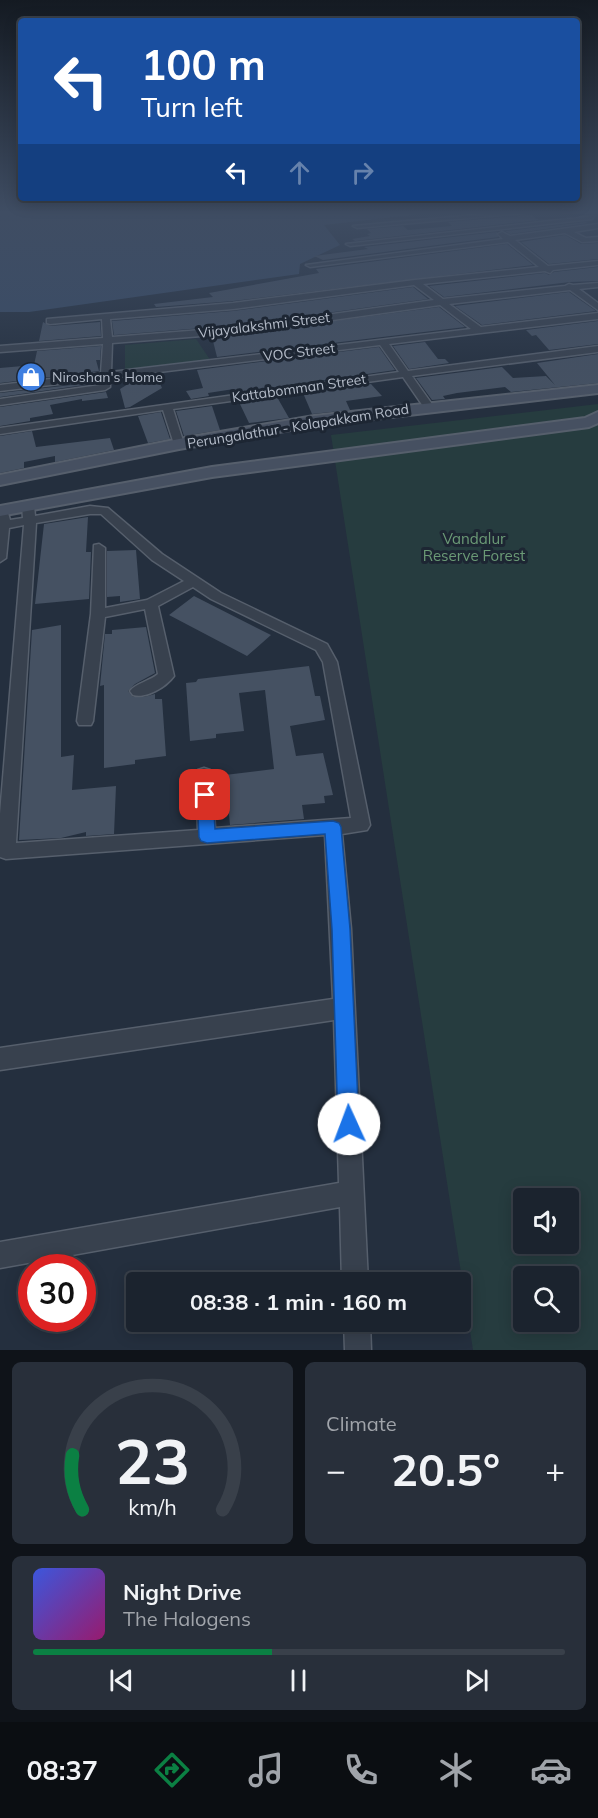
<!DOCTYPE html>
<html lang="en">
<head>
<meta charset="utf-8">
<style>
  :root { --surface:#1b232e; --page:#282f3a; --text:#f1f3f6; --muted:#a0a4aa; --line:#39404a; --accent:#0b8043 }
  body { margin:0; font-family:Mulish,sans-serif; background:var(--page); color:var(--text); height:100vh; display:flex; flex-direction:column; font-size:22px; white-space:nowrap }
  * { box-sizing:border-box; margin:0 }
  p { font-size:20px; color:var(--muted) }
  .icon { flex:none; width:33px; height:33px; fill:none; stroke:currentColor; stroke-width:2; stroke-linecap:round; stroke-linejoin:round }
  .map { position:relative; height:1350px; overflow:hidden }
  .side { display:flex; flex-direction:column; gap:12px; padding:12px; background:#0f1319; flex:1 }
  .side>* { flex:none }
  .banner { position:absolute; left:18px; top:18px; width:562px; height:183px; border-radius:6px; box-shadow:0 3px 15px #0003,0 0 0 2px var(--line); background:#1a4fa0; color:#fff; overflow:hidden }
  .controls { position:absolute; left:513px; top:1188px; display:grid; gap:12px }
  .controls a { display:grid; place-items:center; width:66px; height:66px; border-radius:6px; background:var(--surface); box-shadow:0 3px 15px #0003,0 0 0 2px var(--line); font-size:30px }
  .speed { position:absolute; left:18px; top:1254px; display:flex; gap:12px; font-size:30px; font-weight:700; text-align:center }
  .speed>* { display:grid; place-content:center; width:78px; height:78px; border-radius:50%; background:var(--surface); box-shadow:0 3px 15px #0003,0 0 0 2px var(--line); line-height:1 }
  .speed .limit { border:9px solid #d22; background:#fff; color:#111 }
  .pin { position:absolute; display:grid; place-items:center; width:51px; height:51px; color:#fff; margin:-26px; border-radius:12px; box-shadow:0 3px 9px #0006 }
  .me { position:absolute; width:66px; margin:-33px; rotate:358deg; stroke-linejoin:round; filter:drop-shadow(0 0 4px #0008) }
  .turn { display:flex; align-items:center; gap:21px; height:126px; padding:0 24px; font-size:27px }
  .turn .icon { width:78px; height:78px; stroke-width:2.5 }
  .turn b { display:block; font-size:42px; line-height:51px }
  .lanes { display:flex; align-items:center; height:57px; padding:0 24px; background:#0003; justify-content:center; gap:30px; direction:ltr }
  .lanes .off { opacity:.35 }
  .big { font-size:45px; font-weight:700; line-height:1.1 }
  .side .tile { flex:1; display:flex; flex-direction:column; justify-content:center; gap:9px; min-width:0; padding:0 21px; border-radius:9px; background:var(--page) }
  .side .dial { align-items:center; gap:0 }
  .dial svg { height:156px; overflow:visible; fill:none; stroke:var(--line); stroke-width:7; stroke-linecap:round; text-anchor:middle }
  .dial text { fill:var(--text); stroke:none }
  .song { display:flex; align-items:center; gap:18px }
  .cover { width:72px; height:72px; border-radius:9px; background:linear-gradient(135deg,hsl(230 70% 55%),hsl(320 70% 35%)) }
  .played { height:6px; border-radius:3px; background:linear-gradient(90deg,var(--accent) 45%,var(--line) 45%) }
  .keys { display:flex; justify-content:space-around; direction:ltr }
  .heat { display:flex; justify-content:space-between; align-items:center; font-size:33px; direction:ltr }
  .side .tiles { flex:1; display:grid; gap:12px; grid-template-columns:1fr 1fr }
  .tile:last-child { grid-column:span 2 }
  .trip { position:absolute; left:126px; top:1272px; width:345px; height:60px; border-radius:6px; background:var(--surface); box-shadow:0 3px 15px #0003,0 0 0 2px var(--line); font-weight:700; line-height:60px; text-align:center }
  .tab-bar { display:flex; height:96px; justify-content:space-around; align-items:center; background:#0b0e12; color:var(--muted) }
  .tab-bar .icon { width:42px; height:42px }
  .tab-bar .active { color:var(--accent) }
  .tab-bar b { font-size:27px; color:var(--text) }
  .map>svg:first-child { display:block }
</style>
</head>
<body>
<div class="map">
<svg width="598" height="1350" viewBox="0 0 598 1350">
  <rect width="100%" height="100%" fill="#242f3e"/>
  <path fill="#263c3f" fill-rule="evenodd" d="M196,339L211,361L125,371V345Z
    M598,404V1350H473L331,435ZM524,1198H568V1244H524ZM524,1276H568V1322H524Z"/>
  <path fill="#394c67" d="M0,212H437L324,225L340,245L300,264L299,274L29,312H0Z"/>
  <path fill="#455162" d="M531,215L539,220L355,241L352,239L370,236L367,234L371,233L367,229L403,226L408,230L452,226L448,222Z
    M586,222L588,223L510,234L505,231Z
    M497,232L498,237L323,260L314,256L368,249L364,247Z
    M565,235L581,244L598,243V259L549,264L521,242Z
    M507,244L533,265L233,301L156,307L154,304L213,297L209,293L319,273L316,269Z
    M598,267V281L570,282L444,297L429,286L545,273L549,275L554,272Z
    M413,287L428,299L240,325L114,335L112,321L233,311Z
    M569,292L596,311L482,325L455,306Z
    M439,307L465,327L217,357L212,337Z
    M598,321V344L549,350L536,335L532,336L526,330Z
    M43,322L50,326L100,322L101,336L39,341Z
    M425,342L438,359H445L449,363L409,369L393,346Z
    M101,346L100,360H96L99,371L0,383V368L34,365L37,351Z
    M379,347L395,370L235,393L234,389L208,393L209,396L191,399L186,391L203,388L197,370Z
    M598,354V383L511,392L505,387L457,393L443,396L445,399L432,400L416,378L502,367L513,378L546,376L555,385L537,363Z
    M156,375L162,388L130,407L125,408L120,389L141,376Z
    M98,382V383L0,397V393Z
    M371,384L382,396L346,401L350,410L312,414L303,393Z
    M106,392L108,398L82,401V399L50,405L53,414L30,418V421L0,426V407Z
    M277,397L289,418L249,423L239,402Z
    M212,406L220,430L184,436L176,411Z
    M161,412L170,439L148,443L138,416Z
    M32,431L36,447L110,438L114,450L55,462V456L24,462V468L0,473V436Z
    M88,517L86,552H91L89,599L35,604L44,524Z
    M136,550L140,599L120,602V596L107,597V551Z
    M194,596L271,635L247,656L169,615Z
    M61,625V757L74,755L72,790L116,786L114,834L86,836V832L61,838L19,840L32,630Z
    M146,627L155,673L135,684L128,691L133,697H144L155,694V699H162L166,756L135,760V764L104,768V685L100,686L105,634H112V630Z
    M309,666L315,696H320L325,720L290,726L296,756L323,753L333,795L324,796L325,803L302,805L304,819L230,825L225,775L274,769L265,690L239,693L244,731L216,734V738L190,741L186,683L196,682L198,679Z"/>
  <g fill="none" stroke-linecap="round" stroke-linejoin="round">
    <g stroke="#565f6c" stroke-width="3">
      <path id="street" d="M508,212H536L357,228L353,226Z
        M594,216L592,219L350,246L346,244Z
        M598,224V228L574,232L586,238L598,237V241L582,242L565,233L515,240L548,266L598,261V265L553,270L550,273L545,271L423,284L443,299L565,286L569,284L573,285L598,283V287L579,289L598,303V310L570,290L449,304L481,327L598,313V319L389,344L408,371L598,346V352L412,376L434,407L429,410L425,409L403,377L173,409L184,444L179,447L174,444L163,410L0,434V428L399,372L380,345L110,378V387L105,390L0,405V399L100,385L101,379L0,391V385L101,373L103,344L0,352V346L103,338L102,319L50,324L47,323V319L233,303L415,280L539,267L508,242L310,267L306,265L503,239L498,234L502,232L510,236ZM414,285L434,300L240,327L112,337L110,319L233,309ZM440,305L471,329L111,372L112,343L240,333Z
        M28,502L34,506L35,516L90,506L108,508L162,554L221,593L327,644L337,662L370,825L367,830L342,834L351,929L368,1282H342L340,1207L0,1268V1242L339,1183L334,1020L0,1070V1048L333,999L325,835L6,859L0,857V814L24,525L9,528L6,558L0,562V513H8L10,520L23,518L22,506ZM90,514H101L152,560L184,581L147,600L105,608V548L99,544L94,545L91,614L77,721L79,725H91L93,721L105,617L145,609L158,674C150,681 136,683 130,691L133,695C146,699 166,687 174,676L158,606L193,587L211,599L316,650L323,662L351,818L215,828L212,775L210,770L204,768L198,770L196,775L198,830L16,843L36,523Z
        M344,1322H370L371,1350H345Z"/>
    </g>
    <g stroke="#565f6c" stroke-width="4">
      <path id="secondary" d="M598,385V393L314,426L179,449L0,485V475L179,439L314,416Z
        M598,412V423L589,427L212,477L0,516V506L212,467L585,418Z"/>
    </g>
    <use href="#street" fill="#38414e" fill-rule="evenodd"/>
    <use href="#secondary" fill="#465061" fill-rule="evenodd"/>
  </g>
  <linearGradient id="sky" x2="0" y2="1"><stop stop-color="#141a22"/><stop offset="0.53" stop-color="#3f4d63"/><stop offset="1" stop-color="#3f4d63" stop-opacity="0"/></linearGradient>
  <rect width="598" height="401" fill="url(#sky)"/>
  <path fill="#1a73e8" stroke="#114b97" stroke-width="1.5" d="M205,789L211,791L213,795L215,829L333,821L339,823L341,827L350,929L359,1124L356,1131L349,1134L341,1131L338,1124L332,929L325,834L207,843L201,841L199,837L197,795L200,791Z"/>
  <defs>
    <g id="shop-disc" transform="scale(1.5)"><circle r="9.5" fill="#3f7fe0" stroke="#1d2633"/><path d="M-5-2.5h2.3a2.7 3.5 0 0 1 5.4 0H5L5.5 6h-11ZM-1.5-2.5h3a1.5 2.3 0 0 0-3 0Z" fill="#fff"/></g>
  </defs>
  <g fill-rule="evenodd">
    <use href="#shop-disc" x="31" y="377"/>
  </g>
  <g text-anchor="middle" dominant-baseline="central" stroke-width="6" stroke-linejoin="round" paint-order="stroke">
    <g font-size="14" fill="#b4bcc9" stroke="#1d2633">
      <text transform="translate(264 325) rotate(-7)">Vijayalakshmi Street</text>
      <text transform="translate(299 352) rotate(-7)">VOC Street</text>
      <text transform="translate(299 388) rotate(-8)">Kattabomman Street</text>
      <text transform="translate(298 426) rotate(-9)">Perungalathur - Kolapakkam Road</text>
    </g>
    <g font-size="14" fill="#b4bcc9" stroke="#1d2633" text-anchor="start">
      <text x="52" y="377">Niroshan's Home</text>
    </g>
    <g font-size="15" fill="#6b9a76" stroke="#1d2633">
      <text x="474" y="538">Vandalur<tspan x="474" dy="17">Reserve Forest</tspan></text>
    </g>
  </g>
</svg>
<div class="controls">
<a><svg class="icon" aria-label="sound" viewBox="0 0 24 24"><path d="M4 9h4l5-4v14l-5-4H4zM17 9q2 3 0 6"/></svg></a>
<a><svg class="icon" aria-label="search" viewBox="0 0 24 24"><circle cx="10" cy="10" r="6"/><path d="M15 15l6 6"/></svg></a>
</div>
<div class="speed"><div class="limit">30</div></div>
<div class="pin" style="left:205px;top:795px;background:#d93025"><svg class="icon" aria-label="arrive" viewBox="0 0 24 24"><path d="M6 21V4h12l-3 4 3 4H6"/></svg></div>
<svg class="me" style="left:349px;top:1124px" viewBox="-20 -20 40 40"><circle r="19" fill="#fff"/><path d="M0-13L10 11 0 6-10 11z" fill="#1a73e8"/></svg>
<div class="trip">08:38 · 1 min · 160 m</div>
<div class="banner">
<div class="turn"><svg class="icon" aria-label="left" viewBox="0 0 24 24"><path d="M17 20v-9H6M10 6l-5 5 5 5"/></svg><div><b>100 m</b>Turn left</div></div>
<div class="lanes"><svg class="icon" aria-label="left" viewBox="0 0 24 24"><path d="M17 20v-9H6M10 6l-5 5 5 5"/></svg><svg class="icon off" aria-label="ahead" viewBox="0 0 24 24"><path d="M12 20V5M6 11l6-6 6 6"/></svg><svg class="icon off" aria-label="right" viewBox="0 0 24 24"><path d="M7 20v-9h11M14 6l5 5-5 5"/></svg></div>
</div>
</div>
<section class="side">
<div class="tiles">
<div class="tile dial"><svg viewBox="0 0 100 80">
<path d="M14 69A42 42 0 1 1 86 69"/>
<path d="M14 69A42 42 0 0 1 9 41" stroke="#0b8043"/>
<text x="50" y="56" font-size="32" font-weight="700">23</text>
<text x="50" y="72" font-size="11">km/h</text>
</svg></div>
<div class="tile"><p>Climate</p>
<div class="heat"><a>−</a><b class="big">20.5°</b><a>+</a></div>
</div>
<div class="tile">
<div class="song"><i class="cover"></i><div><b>Night Drive</b><p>The Halogens</p></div></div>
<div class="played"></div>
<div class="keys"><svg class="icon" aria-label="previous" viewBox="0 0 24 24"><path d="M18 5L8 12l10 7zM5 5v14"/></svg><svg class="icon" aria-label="pause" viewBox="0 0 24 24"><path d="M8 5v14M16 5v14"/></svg><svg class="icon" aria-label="next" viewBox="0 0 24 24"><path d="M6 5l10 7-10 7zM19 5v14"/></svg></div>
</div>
</div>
</section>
<nav class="tab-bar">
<b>08:37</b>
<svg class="icon active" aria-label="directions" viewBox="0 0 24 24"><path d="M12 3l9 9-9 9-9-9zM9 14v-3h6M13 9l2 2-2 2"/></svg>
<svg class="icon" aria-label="music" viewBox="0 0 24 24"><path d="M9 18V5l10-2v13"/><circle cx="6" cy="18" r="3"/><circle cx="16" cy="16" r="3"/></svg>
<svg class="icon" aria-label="phone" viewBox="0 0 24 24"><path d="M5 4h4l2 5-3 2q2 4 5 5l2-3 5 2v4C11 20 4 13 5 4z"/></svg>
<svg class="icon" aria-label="climate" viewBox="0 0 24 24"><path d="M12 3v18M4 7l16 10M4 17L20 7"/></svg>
<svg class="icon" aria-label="car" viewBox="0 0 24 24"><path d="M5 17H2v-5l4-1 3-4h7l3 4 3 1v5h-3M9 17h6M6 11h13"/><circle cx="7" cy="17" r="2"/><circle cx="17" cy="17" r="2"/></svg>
</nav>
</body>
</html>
